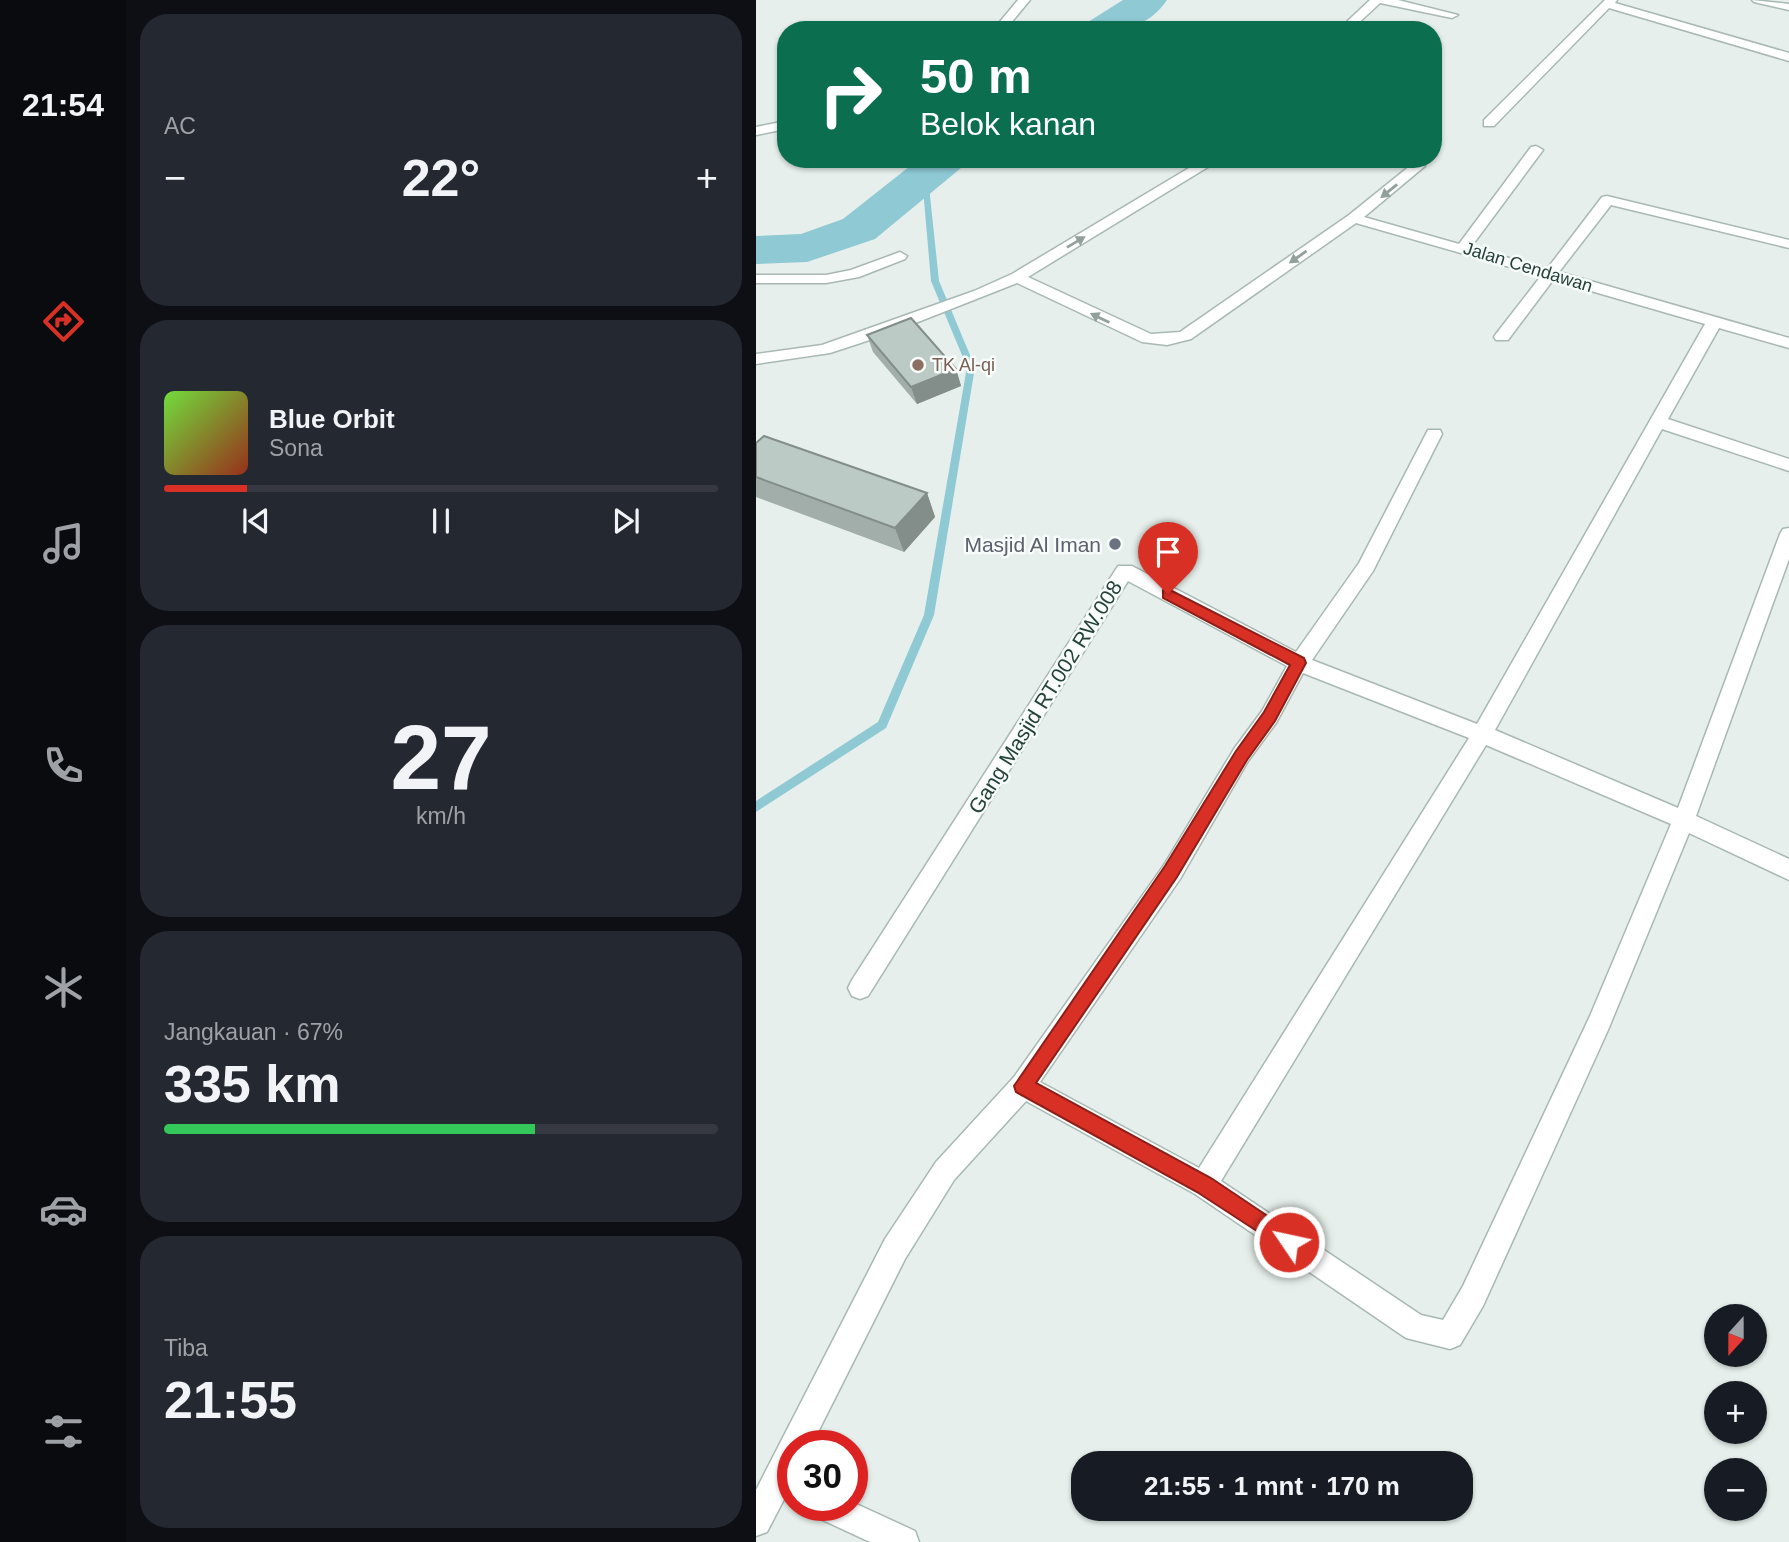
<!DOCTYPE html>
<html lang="id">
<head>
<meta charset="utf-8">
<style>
  :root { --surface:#171b24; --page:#242831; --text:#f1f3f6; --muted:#9ea1a6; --line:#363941; --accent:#d93025 }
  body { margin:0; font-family:Arial,sans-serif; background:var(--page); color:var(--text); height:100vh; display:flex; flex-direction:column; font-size:26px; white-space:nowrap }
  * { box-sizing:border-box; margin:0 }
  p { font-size:23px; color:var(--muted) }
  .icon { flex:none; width:38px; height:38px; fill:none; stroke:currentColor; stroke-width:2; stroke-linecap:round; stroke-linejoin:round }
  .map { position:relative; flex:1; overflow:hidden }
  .drawer { display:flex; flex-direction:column; gap:14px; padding:14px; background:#0d0f14; width:630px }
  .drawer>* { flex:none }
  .guide { position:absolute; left:21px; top:21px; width:665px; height:147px; border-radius:28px; box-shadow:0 2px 5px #0004; background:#0b6e4f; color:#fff; overflow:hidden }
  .needle { width:46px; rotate:201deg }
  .tools { position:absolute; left:948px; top:1304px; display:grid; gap:14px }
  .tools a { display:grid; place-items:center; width:63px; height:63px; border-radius:50%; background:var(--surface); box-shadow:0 2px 5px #0004; font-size:35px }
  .speed { position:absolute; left:21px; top:1430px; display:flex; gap:14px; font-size:35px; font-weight:700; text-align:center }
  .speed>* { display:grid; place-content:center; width:91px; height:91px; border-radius:50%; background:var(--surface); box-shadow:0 2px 5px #0004; line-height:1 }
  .speed .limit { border:10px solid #d22; background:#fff; color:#111 }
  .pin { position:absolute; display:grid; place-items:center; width:60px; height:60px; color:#fff; margin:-72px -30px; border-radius:50% 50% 50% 0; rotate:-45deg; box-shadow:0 0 7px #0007 }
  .pin .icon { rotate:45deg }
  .me { position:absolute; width:77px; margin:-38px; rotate:304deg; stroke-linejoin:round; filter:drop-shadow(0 0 5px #0008) }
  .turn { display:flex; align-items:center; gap:24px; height:147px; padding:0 28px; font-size:32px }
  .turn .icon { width:91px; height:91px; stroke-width:2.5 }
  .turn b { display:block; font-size:49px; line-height:60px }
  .big { font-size:52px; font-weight:800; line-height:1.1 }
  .drawer .card { flex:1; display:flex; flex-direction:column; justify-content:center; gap:10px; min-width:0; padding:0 24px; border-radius:28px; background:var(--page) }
  .drawer .dial { align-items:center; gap:0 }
  .dial b { font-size:91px; line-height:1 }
  .song { display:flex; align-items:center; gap:21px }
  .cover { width:84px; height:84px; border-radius:10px; background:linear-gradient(135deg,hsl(100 70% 55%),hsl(10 70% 35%)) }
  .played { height:7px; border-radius:4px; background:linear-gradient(90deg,var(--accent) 15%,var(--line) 15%) }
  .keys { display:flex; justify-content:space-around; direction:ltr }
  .heat { display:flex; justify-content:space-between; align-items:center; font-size:38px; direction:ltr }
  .charge { height:10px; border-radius:5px; background:linear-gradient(90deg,#34c759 67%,var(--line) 0) }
  .trip { position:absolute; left:315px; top:1451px; width:402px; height:70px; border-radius:28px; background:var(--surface); box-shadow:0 2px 5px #0004; font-weight:800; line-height:70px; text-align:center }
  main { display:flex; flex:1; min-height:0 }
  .tab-bar { display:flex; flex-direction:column; width:126px; justify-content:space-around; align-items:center; background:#090b0e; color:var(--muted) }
  .tab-bar .icon { width:49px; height:49px }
  .tab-bar .active { color:var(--accent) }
  .tab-bar b { font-size:32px; color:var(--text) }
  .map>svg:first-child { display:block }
</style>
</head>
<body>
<main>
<nav class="tab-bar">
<b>21:54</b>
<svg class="icon active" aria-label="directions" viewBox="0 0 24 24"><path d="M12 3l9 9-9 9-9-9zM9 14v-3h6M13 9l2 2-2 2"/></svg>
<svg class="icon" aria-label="music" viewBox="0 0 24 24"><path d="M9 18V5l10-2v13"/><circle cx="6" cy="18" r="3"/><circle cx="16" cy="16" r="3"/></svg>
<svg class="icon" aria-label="phone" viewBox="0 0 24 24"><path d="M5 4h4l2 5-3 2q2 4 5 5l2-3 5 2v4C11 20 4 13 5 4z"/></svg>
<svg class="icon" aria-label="climate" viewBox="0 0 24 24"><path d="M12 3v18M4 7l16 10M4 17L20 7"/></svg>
<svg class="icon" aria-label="car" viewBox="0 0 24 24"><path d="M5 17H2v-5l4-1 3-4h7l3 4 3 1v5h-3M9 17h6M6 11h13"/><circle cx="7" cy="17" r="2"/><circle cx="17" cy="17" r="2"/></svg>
<svg class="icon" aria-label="filters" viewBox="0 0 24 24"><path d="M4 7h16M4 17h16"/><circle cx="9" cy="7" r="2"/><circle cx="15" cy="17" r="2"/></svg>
</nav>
<section class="drawer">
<div class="card"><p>AC</p>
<div class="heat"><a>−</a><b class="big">22°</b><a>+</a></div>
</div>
<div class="card">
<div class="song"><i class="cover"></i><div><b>Blue Orbit</b><p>Sona</p></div></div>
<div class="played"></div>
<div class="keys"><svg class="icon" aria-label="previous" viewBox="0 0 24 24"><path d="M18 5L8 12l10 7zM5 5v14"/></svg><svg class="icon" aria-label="pause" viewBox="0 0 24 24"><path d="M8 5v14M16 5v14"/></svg><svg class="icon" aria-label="next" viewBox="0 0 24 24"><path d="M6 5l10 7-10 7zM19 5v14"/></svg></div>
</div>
<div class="card dial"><b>27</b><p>km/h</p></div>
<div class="card"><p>Jangkauan · 67%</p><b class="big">335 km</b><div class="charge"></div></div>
<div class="card"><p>Tiba</p><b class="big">21:55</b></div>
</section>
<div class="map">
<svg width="1033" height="1542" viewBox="0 0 1033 1542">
  <rect width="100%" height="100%" fill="#e6efeb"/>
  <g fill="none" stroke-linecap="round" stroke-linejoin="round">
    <path fill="#8ec9d4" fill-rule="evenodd" d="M169,175L172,177L183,281L219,367L178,615L130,728L0,812V801L122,722L168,615L211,367L175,281L166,177Z"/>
    <path fill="#8ec9d4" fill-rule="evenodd" d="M367,0H411C389,32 361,30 327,30L332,22Z
      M163,159H212L205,168L119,239L51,262L0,264V236L45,234L87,219Z"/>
    <g stroke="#a8b8b2" stroke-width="3">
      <path id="minor" d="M262,0H274L249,30H237Z
        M614,0H642L702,15L696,18L624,3L595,30H582Z
        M849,0H861L859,3L1033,53V61L853,8L738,126H728V120Z
        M996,0L1033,4V10L998,2Z
        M30,121V129L0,135V127Z
        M780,146L787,150L715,247L791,269L846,197L851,196L1033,240V248L855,205L803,272L1033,338V348L963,328L912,419L1033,459V471L906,429L739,730L922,808L1024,534L1027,529L1033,528V559L940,816L1033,859V880L933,833L852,1030L727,1306L704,1345L694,1349L650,1338L439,1194L270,1101L198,1180L149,1259L55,1446H37V1482L11,1532L0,1536V1490L129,1239L180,1162L258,1077L408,865L478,749L506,711L531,666L372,581L112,996L104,999L96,996L92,988L96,980L362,566H376L540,652L603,563L672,430H684L686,434L617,571L556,660L721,724L949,324L797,280L752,340H740L738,337L740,334L785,276L600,223L435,339L411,345L386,342L261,283L129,335L74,353L0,364V354L66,345L218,291L256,274L448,159H465L272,277L395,334L424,332L593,215L655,165L654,159H668L669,166L608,217L703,244L775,147ZM547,673L713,738L443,1168L284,1082L424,879L492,761L520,723ZM730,745L915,824L834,1016L707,1286L687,1320L665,1315L465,1181Z
        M144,252L151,256L149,259L103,277L70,283H0V275H70L95,270Z
        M96,1502L159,1531L163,1542H114L58,1516L54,1505H96Z"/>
    </g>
    <use href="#minor" fill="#fff" fill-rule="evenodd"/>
  </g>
  <path fill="#a1aea9" d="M111,335L200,369L205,386L161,404L117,352Z
    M0,443L171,493L179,517L148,552L0,497Z"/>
  <path fill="#838d89" d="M200,369L205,386L161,404L155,387Z
    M171,493L179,517L148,552L139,528Z"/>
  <path fill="#bbcac4" stroke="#838d89" stroke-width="2" d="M155,318L200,369L155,387L111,335Z
    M8,436L171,493L139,528L0,477V443Z"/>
  <defs><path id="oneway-solid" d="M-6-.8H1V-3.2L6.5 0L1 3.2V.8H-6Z" transform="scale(1.75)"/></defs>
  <g fill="#92a09c">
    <use href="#oneway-solid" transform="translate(633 191) rotate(141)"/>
    <use href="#oneway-solid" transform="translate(320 242) rotate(-31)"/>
    <use href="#oneway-solid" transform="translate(542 257) rotate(145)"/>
    <use href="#oneway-solid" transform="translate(344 318) rotate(-154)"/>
  </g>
  <path fill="#d93025" stroke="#8d1f18" stroke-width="2" d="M412,589L548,658L550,663L519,721L491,760L421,877L280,1083L455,1178L540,1235L543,1242L540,1249L533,1252L441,1192L260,1092L258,1086L409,866L480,751L508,712L534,665L407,598V590Z"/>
  <circle fill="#8d6e63" stroke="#f7fbf9" stroke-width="2.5" cx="162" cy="365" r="7"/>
  <circle fill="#6b7280" stroke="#f7fbf9" stroke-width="2.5" cx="359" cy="544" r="7"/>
  <g text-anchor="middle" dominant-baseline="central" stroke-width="5" stroke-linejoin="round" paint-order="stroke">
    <g font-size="18" fill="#24423a" stroke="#f7fbf9">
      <text transform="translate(772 267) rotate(17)">Jalan Cendawan</text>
    </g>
    <g font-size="18" fill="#785e54" stroke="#f7fbf9" text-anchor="start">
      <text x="176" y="365">TK Al-qi</text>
    </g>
    <g font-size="21" fill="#5b616d" stroke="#f7fbf9" text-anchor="end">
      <text x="345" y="544">Masjid Al Iman</text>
    </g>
    <g font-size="21" fill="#24423a" stroke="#f7fbf9">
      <text transform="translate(289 697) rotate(-58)">Gang Masjid RT.002 RW.008</text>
    </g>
  </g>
</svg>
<div class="tools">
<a><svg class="needle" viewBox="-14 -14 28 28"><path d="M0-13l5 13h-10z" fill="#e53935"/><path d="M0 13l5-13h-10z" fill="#9ea1a6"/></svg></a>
<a>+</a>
<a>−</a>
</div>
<div class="speed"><div class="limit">30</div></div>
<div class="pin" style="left:412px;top:594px;background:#d93025"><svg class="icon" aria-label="arrive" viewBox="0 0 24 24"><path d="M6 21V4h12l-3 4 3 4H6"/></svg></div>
<svg class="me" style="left:533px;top:1242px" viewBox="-20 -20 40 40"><circle r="17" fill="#d93025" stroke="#fff" stroke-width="3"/><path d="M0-11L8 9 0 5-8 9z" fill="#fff"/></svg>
<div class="trip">21:55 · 1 mnt · 170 m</div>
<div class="guide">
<div class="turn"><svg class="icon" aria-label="right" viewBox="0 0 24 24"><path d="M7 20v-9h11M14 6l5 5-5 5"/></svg><div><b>50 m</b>Belok kanan</div></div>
</div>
</div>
</main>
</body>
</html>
